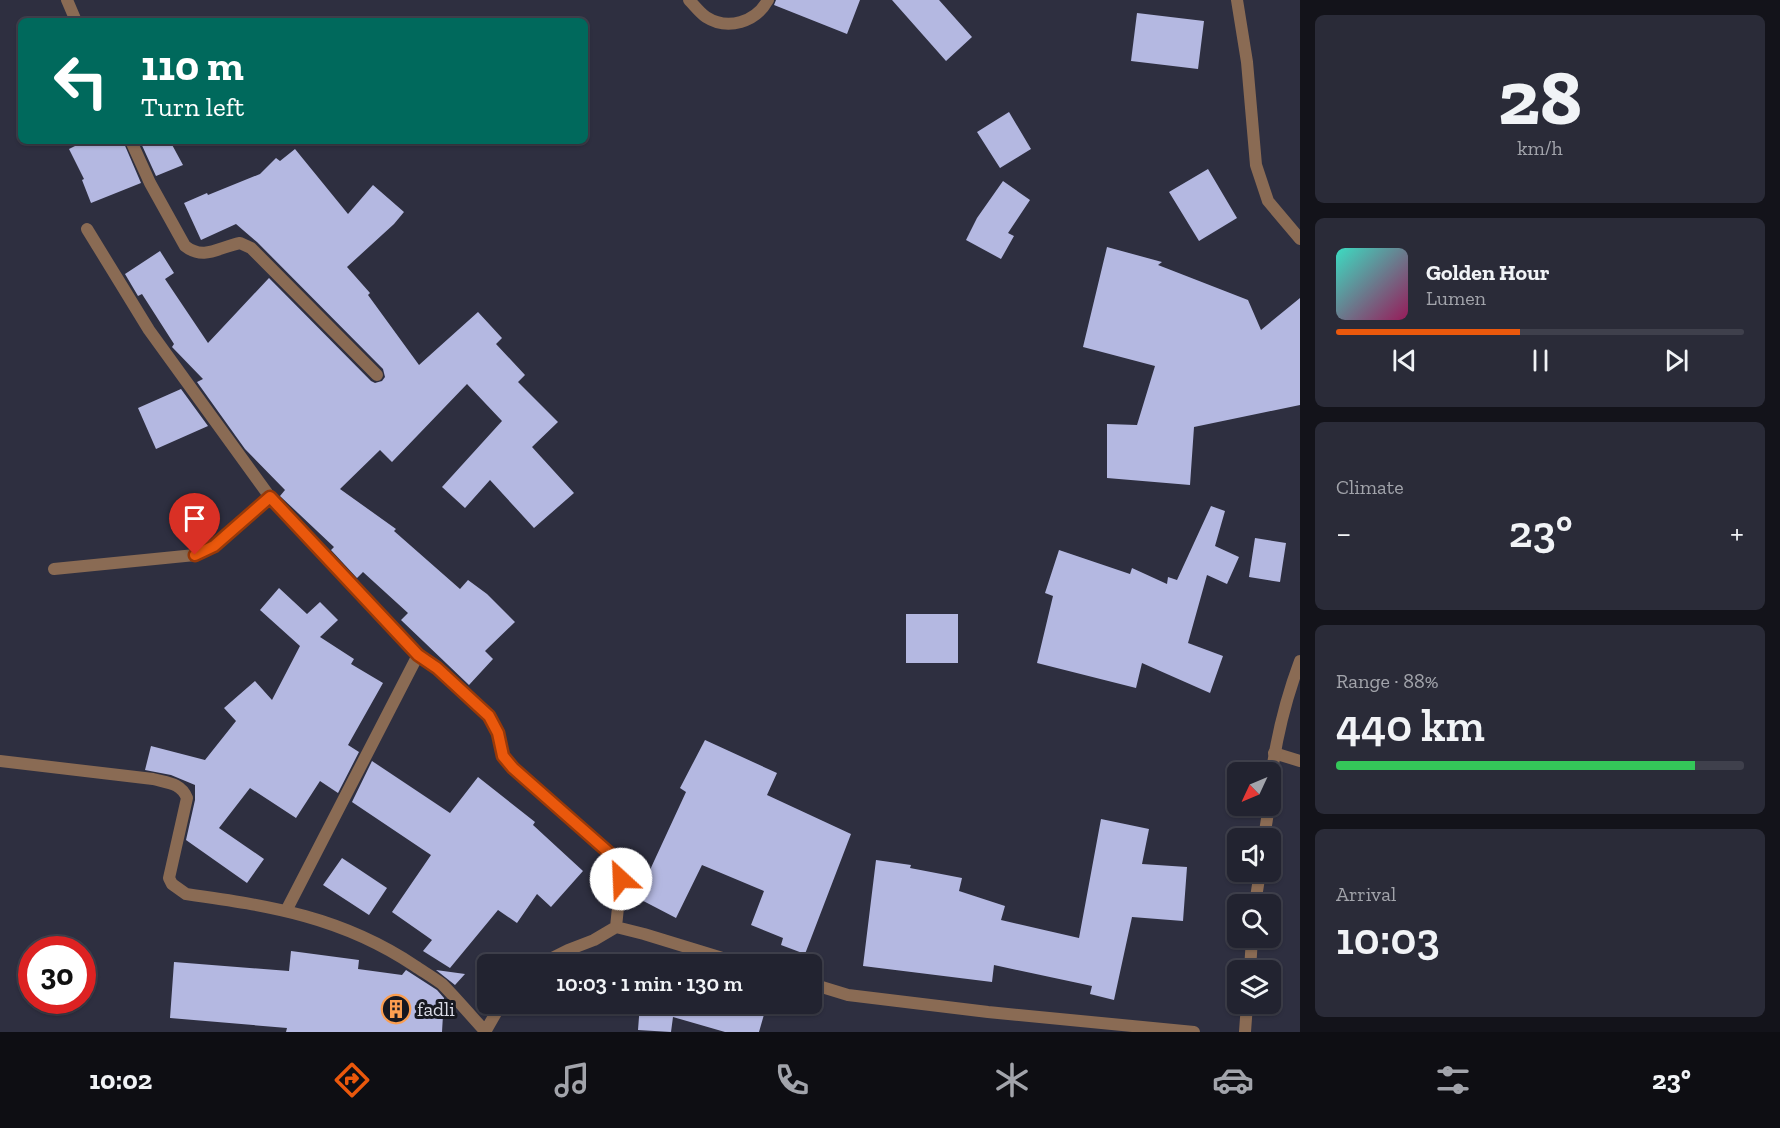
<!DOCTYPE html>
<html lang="en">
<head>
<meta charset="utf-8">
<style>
  :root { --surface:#222330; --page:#2a2b38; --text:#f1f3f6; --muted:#a2a4ab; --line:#3f404c; --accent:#ea580c }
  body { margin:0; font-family:"Zilla Slab",serif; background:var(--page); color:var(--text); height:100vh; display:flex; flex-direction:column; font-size:22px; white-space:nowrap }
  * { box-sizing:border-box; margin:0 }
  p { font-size:20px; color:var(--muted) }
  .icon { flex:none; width:33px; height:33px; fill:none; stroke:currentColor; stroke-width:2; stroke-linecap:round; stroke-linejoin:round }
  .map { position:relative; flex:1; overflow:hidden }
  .panel { display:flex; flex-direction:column; gap:15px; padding:15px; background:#13131a; width:480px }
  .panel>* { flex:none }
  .top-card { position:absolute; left:18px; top:18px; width:570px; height:126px; border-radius:9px; box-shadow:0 2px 4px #0004,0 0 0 2px var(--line); background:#00695c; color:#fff; overflow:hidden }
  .needle { width:39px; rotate:226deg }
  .buttons { position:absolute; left:1227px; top:762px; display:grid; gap:12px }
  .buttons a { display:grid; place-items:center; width:54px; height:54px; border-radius:9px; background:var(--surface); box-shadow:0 2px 4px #0004,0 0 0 2px var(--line); font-size:30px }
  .speed { position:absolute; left:18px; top:936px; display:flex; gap:12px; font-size:30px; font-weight:700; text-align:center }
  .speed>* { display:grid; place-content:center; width:78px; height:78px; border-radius:50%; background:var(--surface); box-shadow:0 2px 4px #0004,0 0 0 2px var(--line); line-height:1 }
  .speed .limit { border:9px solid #d22; background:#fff; color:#111 }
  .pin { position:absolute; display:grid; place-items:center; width:51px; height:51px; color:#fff; margin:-62px -26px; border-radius:50% 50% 50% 0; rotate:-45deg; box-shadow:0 0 6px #0007 }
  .pin .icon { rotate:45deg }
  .me { position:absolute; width:66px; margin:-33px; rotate:335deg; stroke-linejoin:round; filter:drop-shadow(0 0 4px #0008) }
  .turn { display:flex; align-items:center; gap:21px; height:126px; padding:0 24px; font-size:27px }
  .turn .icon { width:78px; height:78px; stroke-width:2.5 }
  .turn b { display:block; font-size:42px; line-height:51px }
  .big { font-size:45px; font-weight:600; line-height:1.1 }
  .panel .widget { flex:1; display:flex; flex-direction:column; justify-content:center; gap:9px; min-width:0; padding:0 21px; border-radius:9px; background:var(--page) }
  .panel .dial { align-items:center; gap:0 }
  .dial b { font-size:78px; line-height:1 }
  .song { display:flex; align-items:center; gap:18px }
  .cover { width:72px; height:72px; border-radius:9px; background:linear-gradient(135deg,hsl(170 70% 55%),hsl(330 70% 35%)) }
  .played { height:6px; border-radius:3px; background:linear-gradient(90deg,var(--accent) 45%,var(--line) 45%) }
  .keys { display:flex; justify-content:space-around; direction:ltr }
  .heat { display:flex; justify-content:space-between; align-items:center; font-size:33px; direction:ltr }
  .charge { height:9px; border-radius:4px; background:linear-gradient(90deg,#34c759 88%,var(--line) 0) }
  .trip { position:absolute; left:477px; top:954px; width:345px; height:60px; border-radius:9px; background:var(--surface); box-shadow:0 2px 4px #0004,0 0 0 2px var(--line); font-weight:600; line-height:60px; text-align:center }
  .tabs { display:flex; height:96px; justify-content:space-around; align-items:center; background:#0e0e13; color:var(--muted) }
  .tabs .icon { width:42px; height:42px }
  .tabs .on { color:var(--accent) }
  .tabs b { font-size:27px; color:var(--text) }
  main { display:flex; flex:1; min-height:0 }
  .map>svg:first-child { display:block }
</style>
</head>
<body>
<main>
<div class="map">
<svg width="1300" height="1032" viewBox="0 0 1300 1032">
  <rect width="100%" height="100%" fill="#2e2f40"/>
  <path fill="#b4b8e1" d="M776,0H860L847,34L774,5Z
    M892,0H939L972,37L946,61Z
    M1137,13L1204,21L1198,69L1131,61Z
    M1009,112L1031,149L1000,168L977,132Z
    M85,141H123L141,183L91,203L82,180L84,179L69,149Z
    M140,141H170L183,165L156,176Z
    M295,149L348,214L373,185L404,212L394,224L347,267L370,293L368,295L419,365L478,312L502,338L496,344L525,375L518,382L558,422L532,447L574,493L534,528L490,480L465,508L442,487L502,421L467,384L392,462L380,450L340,489L396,529L394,531L460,589L468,580L487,594L515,622L485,651L493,659L469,685L401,620L408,613L363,572L357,578L331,550L334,547L280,496L285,490L245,449L197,382L203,379L172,347L174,344L142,294L138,296L125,274L160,251L174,273L165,279L208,343L269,278L371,381L375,383L382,381L385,377L383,369L257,242L236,224L201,240L184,203L207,193L208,195L260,174L276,158L280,161Z
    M1208,169L1237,218L1199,241L1169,192Z
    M1003,181L1030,200L1008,233L1014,236L1001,259L966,240L977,218Z
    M1107,247L1162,262L1158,265L1248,300L1261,330L1300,298V405L1194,427L1190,485L1107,478V424L1137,425L1155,366L1083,347Z
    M181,389L208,426L156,449L138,408Z
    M1211,506L1225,511L1215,546L1239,557L1227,584L1207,575L1188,643L1223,656L1210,693L1142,663L1136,688L1037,663L1053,596L1045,593L1059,550L1130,574L1132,568L1167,584L1168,577L1177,580Z
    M1255,538L1286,543L1280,582L1249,577Z
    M279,588L307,614L320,602L338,620L320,637L354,659L351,664L383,683L348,745L359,752L338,793L320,781L296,818L250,788L219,828L264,859L247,883L186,840L195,800V785L171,775L145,770L151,746L205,760L236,721L224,708L255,681L272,700L300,646L260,610Z
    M906,614H958V663H906Z
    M705,740L777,773L767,795L851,834L805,954L781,945L783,938L751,925L764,891L702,865L676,918L628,893L629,886L639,866L649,872L686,792L680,788Z
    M372,761L450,813L478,777L535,822L533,825L583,871L551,907L537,894L517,923L498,910L450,968L423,951L432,940L392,912L431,855L352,802Z
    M1101,819L1149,829L1142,864L1187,867L1183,921L1132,917L1114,1000L1090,994L1092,986L994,965L992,982L863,966L876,860L911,865L910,868L962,878L959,891L1005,906L1001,920L1079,938Z
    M342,858L387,888L369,915L323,885Z
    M291,951L359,960L358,969L402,975L406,970L437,990L444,998L442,1032H286L287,1028L170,1018L174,962L289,971Z
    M436,970L465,974L455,985Z
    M640,1004H767L759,1032H725L673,1017L671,1032L638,1030Z"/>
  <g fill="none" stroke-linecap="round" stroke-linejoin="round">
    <path stroke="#8a6b54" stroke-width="12" d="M67,0L76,21
      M689,0C694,5 700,13 706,17C728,31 756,22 768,0
      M1237,0L1247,62L1256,165L1268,201L1300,239
      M131,141L150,183L185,246C204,261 219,247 240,243L251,248L377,375
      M87,229L149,330L270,497L418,655L437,668L489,716L498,733L503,756L513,768L615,858L621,878L616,927
      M54,569L195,555L214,546L270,497
      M1274,753L1300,761
      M0,761L153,779C168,783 181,783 187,798L169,878L172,884L186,894C271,906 342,917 415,966C424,972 434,978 442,984C457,999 471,1016 485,1031
      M286,911L418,655
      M540,964L568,950L594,940L616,927L644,934L742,964
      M812,984L848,995L988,1012L1194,1032
      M485,1032L501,1004"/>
    <path stroke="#8a6b54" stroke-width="12" d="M1270,786C1275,743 1285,701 1300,661
      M1264,838L1269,806
      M1255,904L1260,872
      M1250,970L1252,938
      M1245,1032L1247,1004"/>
  </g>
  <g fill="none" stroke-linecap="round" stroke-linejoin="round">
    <g stroke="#983908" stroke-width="15">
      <path id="route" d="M195,555L214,546L270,497L418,655L437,668L489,716L498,733L503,756L513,768L615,858L621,879"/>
    </g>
    <use href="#route" stroke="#ea580c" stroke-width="10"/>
  </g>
  <defs>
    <g id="building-ring" transform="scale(1.5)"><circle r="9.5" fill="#171820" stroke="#fb9e50" stroke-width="1.5"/><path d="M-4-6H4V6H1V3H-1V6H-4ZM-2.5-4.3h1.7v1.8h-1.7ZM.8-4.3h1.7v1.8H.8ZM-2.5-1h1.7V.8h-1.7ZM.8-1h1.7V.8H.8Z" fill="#fb9e50"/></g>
  </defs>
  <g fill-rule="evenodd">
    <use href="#building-ring" x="396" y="1009"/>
  </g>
  <g text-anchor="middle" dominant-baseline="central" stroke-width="6" stroke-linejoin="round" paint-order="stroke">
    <g font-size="20" fill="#dbdce7" stroke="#171820" text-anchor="start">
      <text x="417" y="1009">fadli</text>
    </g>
  </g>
</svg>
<div class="buttons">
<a><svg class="needle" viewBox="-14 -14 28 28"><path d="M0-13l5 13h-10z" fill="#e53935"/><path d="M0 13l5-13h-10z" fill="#a2a4ab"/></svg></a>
<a><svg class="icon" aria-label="sound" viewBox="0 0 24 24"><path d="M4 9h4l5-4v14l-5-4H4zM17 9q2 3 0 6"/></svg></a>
<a><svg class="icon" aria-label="search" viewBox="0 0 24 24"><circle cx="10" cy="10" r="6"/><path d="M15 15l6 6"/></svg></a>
<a><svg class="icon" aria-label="layers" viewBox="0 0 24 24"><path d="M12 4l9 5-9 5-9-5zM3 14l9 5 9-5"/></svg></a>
</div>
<div class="speed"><div class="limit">30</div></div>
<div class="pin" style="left:195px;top:555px;background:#d93025"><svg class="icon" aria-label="arrive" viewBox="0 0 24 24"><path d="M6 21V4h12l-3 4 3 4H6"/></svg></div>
<svg class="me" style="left:621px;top:879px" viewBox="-20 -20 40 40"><circle r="19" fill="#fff"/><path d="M0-13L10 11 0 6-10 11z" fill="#ea580c"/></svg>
<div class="trip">10:03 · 1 min · 130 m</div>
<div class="top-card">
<div class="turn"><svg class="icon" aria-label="left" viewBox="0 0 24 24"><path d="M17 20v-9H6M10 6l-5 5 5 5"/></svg><div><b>110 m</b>Turn left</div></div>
</div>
</div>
<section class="panel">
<div class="widget dial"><b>28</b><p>km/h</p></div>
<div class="widget">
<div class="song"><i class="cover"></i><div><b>Golden Hour</b><p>Lumen</p></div></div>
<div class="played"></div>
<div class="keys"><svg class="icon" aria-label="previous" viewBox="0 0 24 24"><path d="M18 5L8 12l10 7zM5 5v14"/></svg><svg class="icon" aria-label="pause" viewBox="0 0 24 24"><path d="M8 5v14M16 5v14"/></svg><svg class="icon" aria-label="next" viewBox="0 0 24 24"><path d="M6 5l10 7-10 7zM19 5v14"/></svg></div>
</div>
<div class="widget"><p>Climate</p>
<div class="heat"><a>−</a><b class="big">23°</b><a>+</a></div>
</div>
<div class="widget"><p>Range · 88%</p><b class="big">440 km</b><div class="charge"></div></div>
<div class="widget"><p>Arrival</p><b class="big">10:03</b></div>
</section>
</main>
<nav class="tabs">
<b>10:02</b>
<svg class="icon on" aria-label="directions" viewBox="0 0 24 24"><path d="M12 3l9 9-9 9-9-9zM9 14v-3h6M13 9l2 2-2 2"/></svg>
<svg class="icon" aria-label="music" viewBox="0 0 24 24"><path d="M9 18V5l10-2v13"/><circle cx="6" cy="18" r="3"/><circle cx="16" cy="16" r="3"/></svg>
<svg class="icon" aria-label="phone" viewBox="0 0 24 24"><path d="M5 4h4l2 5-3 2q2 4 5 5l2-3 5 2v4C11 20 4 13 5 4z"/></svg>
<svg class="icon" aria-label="climate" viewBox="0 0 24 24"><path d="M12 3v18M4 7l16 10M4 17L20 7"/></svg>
<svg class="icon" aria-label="car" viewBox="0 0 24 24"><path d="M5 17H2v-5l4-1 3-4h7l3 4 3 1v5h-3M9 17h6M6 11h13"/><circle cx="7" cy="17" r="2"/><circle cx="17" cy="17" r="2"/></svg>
<svg class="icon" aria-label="filters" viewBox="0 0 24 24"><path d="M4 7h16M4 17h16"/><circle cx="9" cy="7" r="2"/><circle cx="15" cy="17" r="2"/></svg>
<b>23°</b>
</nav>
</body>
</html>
